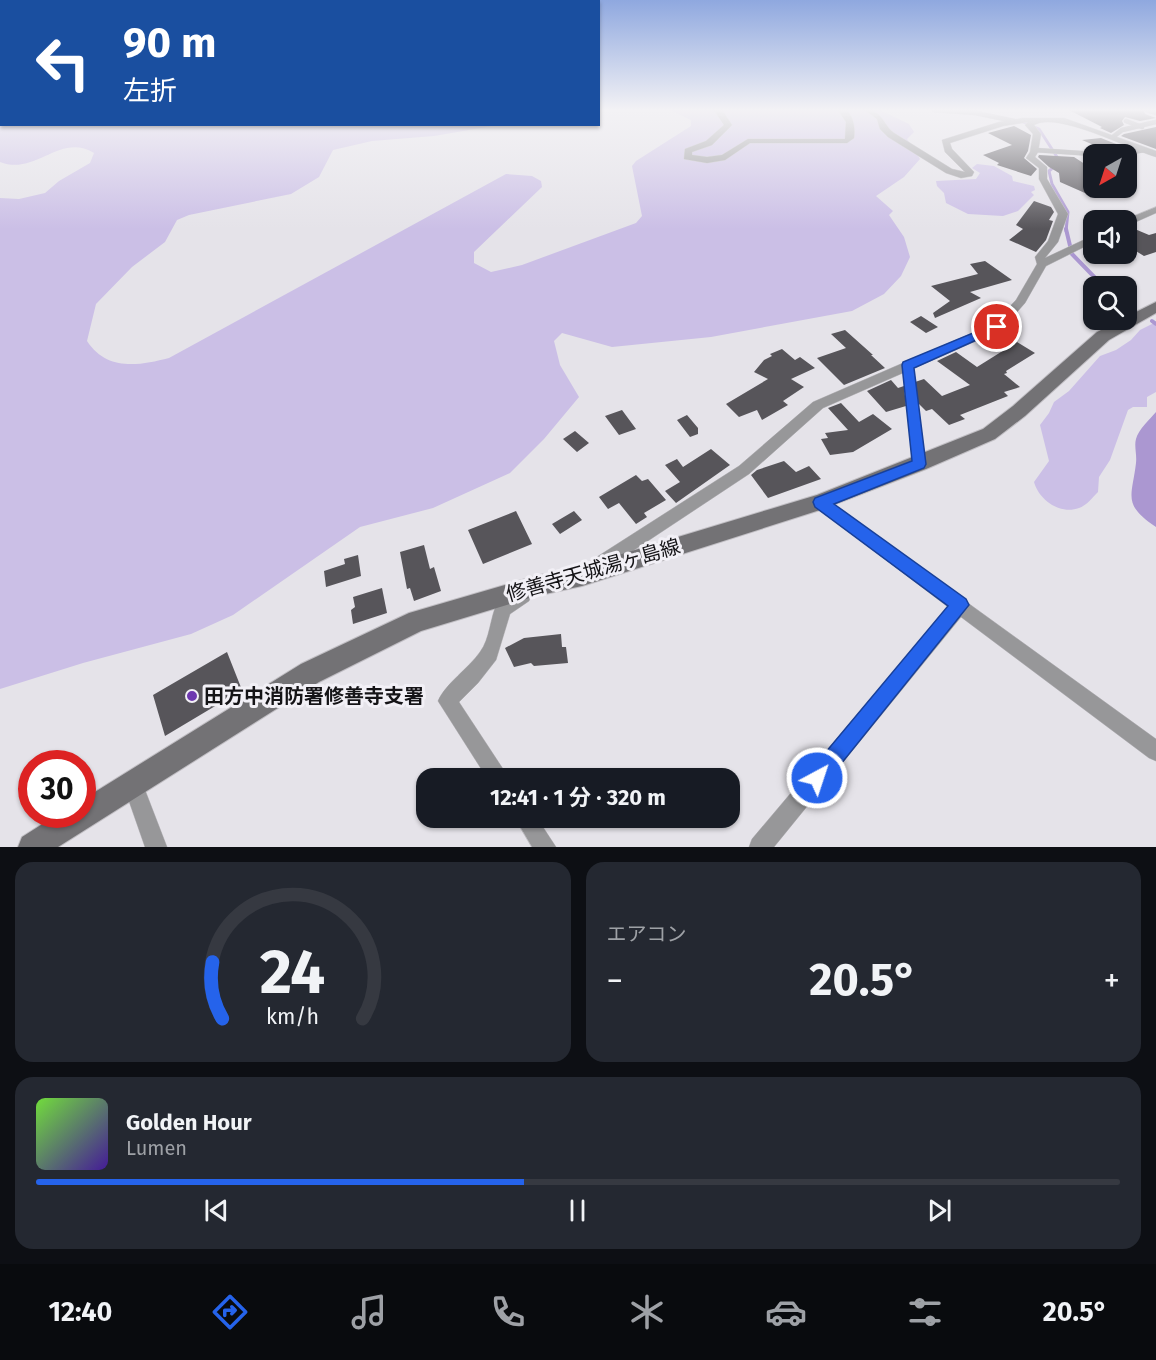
<!DOCTYPE html>
<html lang="ja">
<head>
<meta charset="utf-8">
<style>
  :root { --surface:#171b24; --page:#242831; --text:#f1f3f6; --muted:#9ea1a6; --line:#363941; --accent:#2563eb }
  body { margin:0; font-family:"Fira Sans","Noto Sans JP",sans-serif; background:var(--page); color:var(--text); height:100vh; display:flex; flex-direction:column; font-size:22px; white-space:nowrap }
  * { box-sizing:border-box; margin:0 }
  p { font-size:20px; color:var(--muted) }
  .icon { flex:none; width:33px; height:33px; fill:none; stroke:currentColor; stroke-width:2; stroke-linecap:round; stroke-linejoin:round }
  .map { position:relative; height:847px; overflow:hidden }
  .panel { display:flex; flex-direction:column; gap:15px; padding:15px; background:#0d0f14; flex:1 }
  .panel>* { flex:none }
  .guide { position:absolute; left:0px; top:0px; width:600px; height:126px; box-shadow:0 2px 4px #0004; background:#1a4fa0; color:#fff; overflow:hidden }
  .needle { width:39px; rotate:219deg }
  .controls { position:absolute; left:1083px; top:144px; display:grid; gap:12px }
  .controls a { display:grid; place-items:center; width:54px; height:54px; border-radius:12px; background:var(--surface); box-shadow:0 2px 4px #0004; font-size:30px }
  .speed { position:absolute; left:18px; top:750px; display:flex; gap:12px; font-size:30px; font-weight:700; text-align:center }
  .speed>* { display:grid; place-content:center; width:78px; height:78px; border-radius:50%; background:var(--surface); box-shadow:0 2px 4px #0004; line-height:1 }
  .speed .limit { border:9px solid #d22; background:#fff; color:#111 }
  .pin { position:absolute; display:grid; place-items:center; width:51px; height:51px; color:#fff; margin:-26px; border:3px solid #fff; border-radius:50%; box-shadow:0 2px 6px #0007 }
  .me { position:absolute; width:66px; margin:-33px; rotate:40deg; stroke-linejoin:round; filter:drop-shadow(0 0 4px #0008) }
  .turn { display:flex; align-items:center; gap:21px; height:126px; padding:0 24px; font-size:27px }
  .turn .icon { width:78px; height:78px; stroke-width:2.5 }
  .turn b { display:block; font-size:42px; line-height:51px }
  .big { font-size:45px; font-weight:700; line-height:1.1 }
  .panel .card { flex:1; display:flex; flex-direction:column; justify-content:center; gap:9px; min-width:0; padding:0 21px; border-radius:18px; background:var(--page) }
  .panel .dial { align-items:center; gap:0 }
  .dial svg { height:156px; overflow:visible; fill:none; stroke:var(--line); stroke-width:7; stroke-linecap:round; text-anchor:middle }
  .dial text { fill:var(--text); stroke:none }
  .song { display:flex; align-items:center; gap:18px }
  .cover { width:72px; height:72px; border-radius:9px; background:linear-gradient(135deg,hsl(100 70% 55%),hsl(260 70% 35%)) }
  .played { height:6px; border-radius:3px; background:linear-gradient(90deg,var(--accent) 45%,var(--line) 45%) }
  .keys { display:flex; justify-content:space-around; direction:ltr }
  .heat { display:flex; justify-content:space-between; align-items:center; font-size:33px; direction:ltr }
  .panel .tiles { flex:1; display:grid; gap:15px; grid-template-columns:1fr 1fr }
  .card:last-child { grid-column:span 2 }
  .trip { position:absolute; left:416px; top:768px; width:324px; height:60px; border-radius:18px; background:var(--surface); box-shadow:0 2px 4px #0004; font-weight:700; line-height:60px; text-align:center }
  .tabs { display:flex; height:96px; justify-content:space-around; align-items:center; background:#090b0e; color:var(--muted) }
  .tabs .icon { width:42px; height:42px }
  .tabs .selected { color:var(--accent) }
  .tabs b { font-size:27px; color:var(--text) }
  .map>svg:first-child { display:block }
</style>
</head>
<body>
<div class="map">
<svg width="1156" height="847" viewBox="0 0 1156 847">
  <rect width="100%" height="100%" fill="#e5e3e9"/>
  <path fill="#cbbfe6" d="M0,110L2,124L498,125L434,136L372,141L333,150L319,177L291,194L189,215L177,220L165,242L132,267L96,304L87,341C107,371 138,366 169,358L506,174L532,176L541,181L542,187L474,252V263L491,272L522,265L636,223L642,216L632,166L636,161L691,126V120L670,110H880L909,124L914,132L907,139L920,159L904,177L876,196L893,211L889,215L904,237L910,257L901,276L884,294L852,311L711,337L612,347L562,333L554,341L560,365L579,397L544,439L510,473L433,508L360,527L233,615L191,634L83,663L0,689V198L19,199L45,193L59,181L90,163L94,153C60,132 36,176 0,162Z
    M977,164L994,166L1012,176L1013,181L1034,186L1035,190L1031,192L1034,195L1018,211L1003,216L968,214L946,203L944,193L937,186L936,181L976,179L980,173L972,168Z
    M1156,322V392L1147,397V407H1133L1128,410L1110,460L1099,477L1098,492C1093,497 1086,506 1079,508C1060,515 1039,500 1034,482L1049,461L1040,425L1049,413L1054,402L1069,391L1100,356L1116,350L1131,340L1140,330Z"/>
  <path fill="#ab97d1" d="M1156,412V527C1122,504 1132,497 1136,463C1137,455 1134,446 1136,439C1138,430 1150,419 1156,412Z"/>
  <g fill="none" stroke-linecap="round" stroke-linejoin="round">
    <path stroke="#ab97d1" stroke-width="3" d="M1021,121L1039,129L1059,160
      M1055,166L1049,171L1052,184L1068,212L1066,231"/>
    <path stroke="#ab97d1" stroke-width="4" d="M1066,229L1072,254L1103,286
      M1152,321L1156,324"/>
  </g>
  <path fill="#57555a" d="M1069,110H1143L1145,114L1156,118L1140,121L1125,117L1122,121L1124,125L1111,133L1100,128L1102,127Z
    M1014,126L1031,135L1028,151L1024,158L1037,169L1031,176L997,165L999,163L983,155L1012,145L988,133Z
    M1156,127V149L1121,136L1124,134Z
    M1101,138L1111,142L1127,148L1117,150L1115,154L1082,140Z
    M1039,155L1074,157L1094,170V197L1060,182L1059,173L1049,167L1038,157Z
    M1034,201L1051,207L1054,212L1049,220L1053,221L1046,240L1036,252L1009,240L1023,229L1016,225Z
    M1130,227L1149,235L1156,233V252L1144,256L1126,245V228Z
    M985,261L1012,280L970,292L981,298L935,318L933,313L950,301L931,286L978,274L970,264Z
    M921,316L938,327L926,333L910,322Z
    M845,330L873,355H871L885,368L844,385L817,358L846,348L831,334Z
    M1017,342L1035,353L1006,371L1007,373L1004,374L1020,387L1004,392L1008,396L960,415L965,419L949,425L932,409L926,411L918,403L915,382L924,379L942,396L970,385L937,361L956,352L977,367Z
    M782,349L795,360L800,357L815,368L791,379L804,387L783,401L788,405L762,420L757,410L739,417L726,404L768,379L754,372L764,360L772,356L770,354Z
    M891,380L898,388L904,386L906,406L886,412L867,391Z
    M841,403L859,422L873,414L892,429L853,452L830,455L821,439L828,438L825,433L848,430L828,408Z
    M622,410L636,429L619,435L605,416Z
    M687,415L698,428V434L690,437L677,420Z
    M575,431L589,443L577,452L563,439Z
    M711,449L730,465L676,503L665,491L680,482L665,465L677,459L683,467Z
    M784,461L796,472L809,466L821,479L768,498L751,475L757,470Z
    M636,475L642,481L648,479L666,500L644,513L647,517L636,524L619,503L608,509L599,497Z
    M516,511L532,544L483,564L468,530Z
    M574,511L582,520L560,534L552,524Z
    M424,545L430,569L434,567L441,591L414,601L410,588L407,589L400,552Z
    M358,555L361,576L326,587L324,571L345,564L344,559Z
    M382,588L387,613L353,624L351,610L355,607L353,597Z
    M561,634L562,647H566L568,663L534,666L531,663L514,667L505,648L524,638Z
    M227,652L242,690L165,736L153,695Z"/>
  <g fill="none" stroke-linecap="round" stroke-linejoin="round">
    <g stroke="#c0bec3" stroke-width="5">
      <path id="lane-far2" d="M934,110L976,113L1014,121
        M1147,110L1156,113
        M1126,121L1142,127
        M1113,137L1122,130L1156,122
        M1035,150L1094,154
        M1119,154L1145,150"/>
    </g>
    <g stroke="#c0bec3" stroke-width="7">
      <path id="lane-far1" d="M908,365L910,386"/>
    </g>
    <g stroke="#c0bec3" stroke-width="9">
      <path id="lane" d="M910,385L919,462"/>
    </g>
    <g stroke="#c0bec3" stroke-width="1">
      <path id="street" d="M714,110H722L732,125L712,145L692,152V155L707,157L722,155L748,139H845L846,122L838,110H847C854,119 855,127 854,138L847,143H750L725,160L707,163L684,159L685,149L706,141L724,125Z
        M865,110C883,110 882,124 894,133L952,169L965,172L945,152L942,140L999,122L1023,118H1064L1156,151V157C1129,149 1057,111 1034,125L1041,134L1038,152L1035,157L1047,167V179L1068,214L1058,242L1045,258L1094,235V242L1046,266L1025,303L1001,330L823,408L749,474L601,572L595,574L589,572L587,567L589,562L739,466L813,402L993,324L1016,300L1037,264L1035,257L1048,241L1058,214L1039,179V168L1026,158L1030,152L1033,134L1025,125L1028,122L1003,126L950,143L952,149L974,172L972,176L961,178L946,173L888,137L880,129L877,119Z
        M1156,207V213L1129,225L1126,226V220H1124Z
        M820,496L1156,739V761L1149,758L961,617L774,847H749L752,839L948,607L815,506L813,502L815,498Z
        M523,587L529,589L531,595L529,601L510,614L496,660L478,683L459,702L509,778H487L438,701C445,684 469,668 480,652C490,639 490,618 497,603Z
        M133,774L140,777L167,847H145L123,784L126,777Z
        M515,818H537L556,847H532Z"/>
    </g>
    <g stroke="#c0bec3" stroke-width="2">
      <path id="secondary" d="M1156,302V313L1109,340L1025,416L995,439L926,469L820,510L582,586L536,596L421,631L319,682L58,847H18L22,837L58,814H82V800L301,664L409,613L536,576L582,566L817,495L983,429L1013,406L1097,332L1121,320H1126V317Z"/>
    </g>
    <use href="#lane-far2" stroke="#979799" stroke-width="4.5"/>
    <use href="#lane-far1" stroke="#979799" stroke-width="5"/>
    <use href="#lane" stroke="#979799" stroke-width="8"/>
    <use href="#street" fill="#979799" fill-rule="evenodd"/>
    <use href="#secondary" fill="#737275" fill-rule="evenodd"/>
  </g>
  <linearGradient id="sky" x2="0" y2="1"><stop stop-color="#8fa8df"/><stop offset="0.48" stop-color="#f3f2f5"/><stop offset="1" stop-color="#f3f2f5" stop-opacity="0"/></linearGradient>
  <rect width="1156" height="229" fill="url(#sky)"/>
  <path fill="#2563eb" stroke="#184099" stroke-width="1.5" d="M997,323L1003,327L1001,329L914,368L926,464L924,468L834,504L966,599L969,605L824,785L817,788L810,785L807,778L810,771L948,606L815,507L813,502L815,498L912,461L902,365L903,362Z"/>
  <circle fill="#6d38af" stroke="#f2f0f6" stroke-width="2" cx="192" cy="696" r="6"/>
  <g text-anchor="middle" dominant-baseline="central" stroke-width="6" stroke-linejoin="round" paint-order="stroke">
    <g font-size="20" fill="#151417" stroke="#f2f0f6">
      <text transform="translate(593 570) rotate(-16)">修善寺天城湯ヶ島線</text>
    </g>
    <g font-size="20" font-weight="bold" fill="#151417" stroke="#f2f0f6" text-anchor="start">
      <text x="204" y="696">田方中消防署修善寺支署</text>
    </g>
  </g>
</svg>
<div class="controls">
<a><svg class="needle" viewBox="-14 -14 28 28"><path d="M0-13l5 13h-10z" fill="#e53935"/><path d="M0 13l5-13h-10z" fill="#9ea1a6"/></svg></a>
<a><svg class="icon" aria-label="sound" viewBox="0 0 24 24"><path d="M4 9h4l5-4v14l-5-4H4zM17 9q2 3 0 6"/></svg></a>
<a><svg class="icon" aria-label="search" viewBox="0 0 24 24"><circle cx="10" cy="10" r="6"/><path d="M15 15l6 6"/></svg></a>
</div>
<div class="speed"><div class="limit">30</div></div>
<div class="pin" style="left:997px;top:327px;background:#d93025"><svg class="icon" aria-label="arrive" viewBox="0 0 24 24"><path d="M6 21V4h12l-3 4 3 4H6"/></svg></div>
<svg class="me" style="left:817px;top:778px" viewBox="-20 -20 40 40"><circle r="17" fill="#2563eb" stroke="#fff" stroke-width="3"/><path d="M0-11L8 9 0 5-8 9z" fill="#fff"/></svg>
<div class="trip">12:41 · 1 分 · 320 m</div>
<div class="guide">
<div class="turn"><svg class="icon" aria-label="left" viewBox="0 0 24 24"><path d="M17 20v-9H6M10 6l-5 5 5 5"/></svg><div><b>90 m</b>左折</div></div>
</div>
</div>
<section class="panel">
<div class="tiles">
<div class="card dial"><svg viewBox="0 0 100 80">
<path d="M14 69A42 42 0 1 1 86 69"/>
<path d="M14 69A42 42 0 0 1 9 40" stroke="#2563eb"/>
<text x="50" y="56" font-size="32" font-weight="700">24</text>
<text x="50" y="72" font-size="11">km/h</text>
</svg></div>
<div class="card"><p>エアコン</p>
<div class="heat"><a>−</a><b class="big">20.5°</b><a>+</a></div>
</div>
<div class="card">
<div class="song"><i class="cover"></i><div><b>Golden Hour</b><p>Lumen</p></div></div>
<div class="played"></div>
<div class="keys"><svg class="icon" aria-label="previous" viewBox="0 0 24 24"><path d="M18 5L8 12l10 7zM5 5v14"/></svg><svg class="icon" aria-label="pause" viewBox="0 0 24 24"><path d="M8 5v14M16 5v14"/></svg><svg class="icon" aria-label="next" viewBox="0 0 24 24"><path d="M6 5l10 7-10 7zM19 5v14"/></svg></div>
</div>
</div>
</section>
<nav class="tabs">
<b>12:40</b>
<svg class="icon selected" aria-label="directions" viewBox="0 0 24 24"><path d="M12 3l9 9-9 9-9-9zM9 14v-3h6M13 9l2 2-2 2"/></svg>
<svg class="icon" aria-label="music" viewBox="0 0 24 24"><path d="M9 18V5l10-2v13"/><circle cx="6" cy="18" r="3"/><circle cx="16" cy="16" r="3"/></svg>
<svg class="icon" aria-label="phone" viewBox="0 0 24 24"><path d="M5 4h4l2 5-3 2q2 4 5 5l2-3 5 2v4C11 20 4 13 5 4z"/></svg>
<svg class="icon" aria-label="climate" viewBox="0 0 24 24"><path d="M12 3v18M4 7l16 10M4 17L20 7"/></svg>
<svg class="icon" aria-label="car" viewBox="0 0 24 24"><path d="M5 17H2v-5l4-1 3-4h7l3 4 3 1v5h-3M9 17h6M6 11h13"/><circle cx="7" cy="17" r="2"/><circle cx="17" cy="17" r="2"/></svg>
<svg class="icon" aria-label="filters" viewBox="0 0 24 24"><path d="M4 7h16M4 17h16"/><circle cx="9" cy="7" r="2"/><circle cx="15" cy="17" r="2"/></svg>
<b>20.5°</b>
</nav>
</body>
</html>
